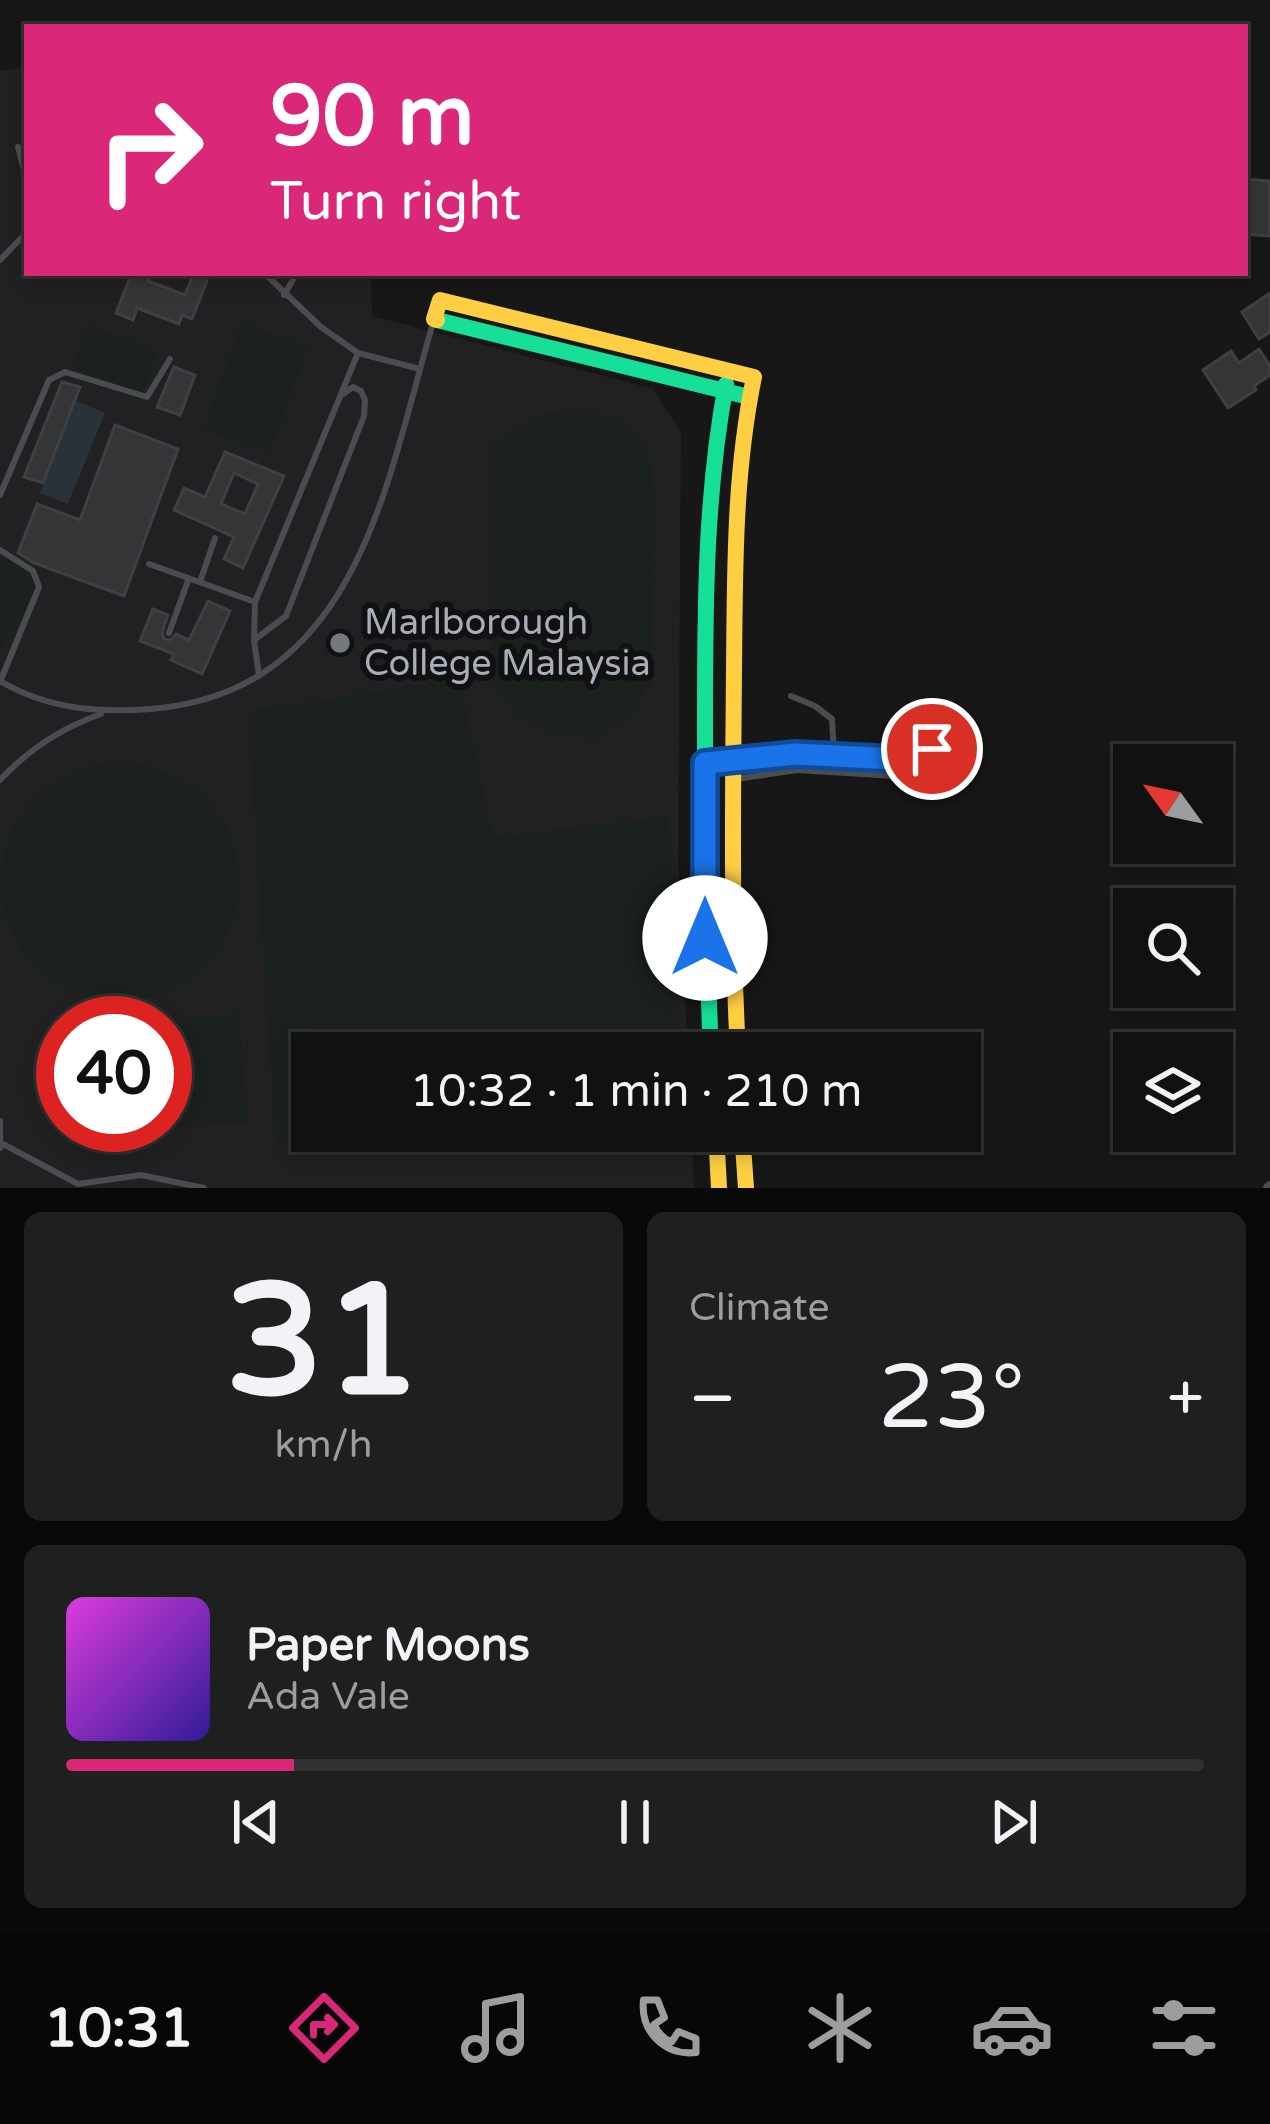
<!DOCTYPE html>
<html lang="en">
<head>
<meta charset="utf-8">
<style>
  :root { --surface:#111; --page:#1e1f1f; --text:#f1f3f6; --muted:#9c9d9f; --line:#303131; --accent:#db2777 }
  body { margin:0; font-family:"Varela Round",sans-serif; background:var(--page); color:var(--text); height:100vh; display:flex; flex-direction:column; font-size:45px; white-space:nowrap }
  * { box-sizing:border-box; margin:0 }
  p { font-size:39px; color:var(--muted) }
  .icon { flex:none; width:66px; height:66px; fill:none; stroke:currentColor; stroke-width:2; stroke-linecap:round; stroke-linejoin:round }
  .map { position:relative; height:1188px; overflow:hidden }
  .details { display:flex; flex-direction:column; gap:24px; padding:24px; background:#090909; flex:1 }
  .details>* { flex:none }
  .guide { position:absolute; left:24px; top:24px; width:1224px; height:252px; border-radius:0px; box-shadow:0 6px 18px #0003,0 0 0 3px var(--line); background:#db2777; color:#fff; overflow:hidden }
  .needle { width:78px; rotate:303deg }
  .fabs { position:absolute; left:1113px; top:744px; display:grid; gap:24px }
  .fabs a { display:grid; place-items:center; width:120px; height:120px; border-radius:0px; background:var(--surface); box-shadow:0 6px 18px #0003,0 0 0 3px var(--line); font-size:60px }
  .speed { position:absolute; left:36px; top:996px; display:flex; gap:24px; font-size:60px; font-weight:700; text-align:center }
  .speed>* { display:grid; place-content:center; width:156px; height:156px; border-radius:50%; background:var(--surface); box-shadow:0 6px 18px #0003,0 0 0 3px var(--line); line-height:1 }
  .speed .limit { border:18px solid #d22; background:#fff; color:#111 }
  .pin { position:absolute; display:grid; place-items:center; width:102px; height:102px; color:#fff; margin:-51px; border:6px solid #fff; border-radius:50%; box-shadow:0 3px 12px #0007 }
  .me { position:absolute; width:132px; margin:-66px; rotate:0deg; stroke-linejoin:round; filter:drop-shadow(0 0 9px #0008) }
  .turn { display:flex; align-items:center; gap:42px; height:252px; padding:0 48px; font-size:54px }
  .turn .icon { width:156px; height:156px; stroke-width:2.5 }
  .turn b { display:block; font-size:84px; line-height:102px }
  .big { font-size:90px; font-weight:600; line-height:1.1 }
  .details .widget { flex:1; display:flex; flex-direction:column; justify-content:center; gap:18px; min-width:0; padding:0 42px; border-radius:18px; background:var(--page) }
  .details .dial { align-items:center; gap:0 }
  .dial b { font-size:156px; line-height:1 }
  .song { display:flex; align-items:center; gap:36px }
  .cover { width:144px; height:144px; border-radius:18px; background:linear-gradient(135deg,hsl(300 70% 55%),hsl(250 70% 35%)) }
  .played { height:12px; border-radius:6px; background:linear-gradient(90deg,var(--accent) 20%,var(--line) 20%) }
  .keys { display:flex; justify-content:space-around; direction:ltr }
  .heat { display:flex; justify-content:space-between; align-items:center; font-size:66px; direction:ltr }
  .details .tiles { flex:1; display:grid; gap:24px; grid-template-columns:1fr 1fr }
  .widget:last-child { grid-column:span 2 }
  .trip { position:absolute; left:291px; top:1032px; width:690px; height:120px; border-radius:0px; background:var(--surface); box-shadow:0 6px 18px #0003,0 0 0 3px var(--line); font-weight:600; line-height:120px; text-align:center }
  .tab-bar { display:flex; height:192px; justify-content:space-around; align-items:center; background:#070707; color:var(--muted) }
  .tab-bar .icon { width:84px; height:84px }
  .tab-bar .selected { color:var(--accent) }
  .tab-bar b { font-size:54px; color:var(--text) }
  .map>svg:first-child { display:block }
</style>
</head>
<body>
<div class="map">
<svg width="1270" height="1188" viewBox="0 0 1270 1188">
  <rect width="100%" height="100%" fill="#171717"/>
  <path fill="#212124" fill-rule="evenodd" d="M27,66V273H371L372,316L653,389L681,432L678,854L688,1053H312V1131H692L694,1188H0V71ZM63,1023H165V1125H63Z"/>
  <path fill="#1b211c" d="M242,323L307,347L270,452L205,429Z
    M89,325L157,353L143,392L72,367Z
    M544,413L594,414L623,424L648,451L655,499L649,686L628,717L595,738L556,736L519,716L491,684L490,446Z
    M0,550L43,583L0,652Z
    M459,678L493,837L668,817L680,1053H312V1131H493L275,1143L248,712Z
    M1 882a119 119 0 1 1 238 0a119 119 0 1 1-238 0Z
    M238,1014L249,1122L65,1135L64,1125H165V1023H118Z"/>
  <path fill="#2a3239" d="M76,401L105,413L68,504L40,493Z"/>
  <path fill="#343537" stroke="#3f4043" stroke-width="3" fill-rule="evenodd" d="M1245,179L1270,181V236L1245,234Z
    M132,273H151L148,281L185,295L194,273H210L192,319L182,315L179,324L137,308L133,320L116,313Z
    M1270,293V332L1259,339L1242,312Z
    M1259,349L1270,366V375L1254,386L1256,390L1228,408L1203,370L1231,351L1239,363Z
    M174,367L195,375L180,415L157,407Z
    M62,382L80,387L43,483L24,477Z
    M115,425L178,449L124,596L34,563L18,553L37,504L80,520Z
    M225,452L284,476L243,568L224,559L234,537L174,510L184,488L205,497ZM234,473L258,484L245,514L221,504Z
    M208,601L230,611L202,674L171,660L174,654L140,641L153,609L168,615L162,632L164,639L171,640L176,634L189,640Z"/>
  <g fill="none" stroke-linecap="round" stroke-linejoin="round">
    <path stroke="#4b4c50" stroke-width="6" d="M18,147L27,181
      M0,260L27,232
      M264,273L321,327L358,353L420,369
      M284,295L297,273
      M0,495L49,380L65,372L147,397L170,359
      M0,550L33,571L39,587L0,682
      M149,564L255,602
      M200,582L215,538
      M169,633L189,578
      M254,640L286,616L364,416L365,400L361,391L353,387L343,394
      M259,676L254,640L255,602L358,353
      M0,681C48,709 97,713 151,709C358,692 386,483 433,323
      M791,696L815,706L832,719L835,772
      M911 771a21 21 0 1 1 42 0a21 21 0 1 1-42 0Z
      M708,762L796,754L914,760
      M736,779L797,770L912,777
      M0,780C29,749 61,728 101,714
      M0,1121V1148
      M1,1143L78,1184L141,1175L204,1188"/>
    <path stroke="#4b4c50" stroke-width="12" d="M1269,1188L1270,1187"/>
    <path stroke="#16e098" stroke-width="16" d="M437,320L749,397
      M711,1053C706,943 705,833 705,722C705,609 705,496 726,384"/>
    <path stroke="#ffcf43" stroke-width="16" d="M437,320L434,319L440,300L754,377C734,474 735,570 734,669C733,797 731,925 738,1053
      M716,1131L719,1188
      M742,1131L746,1188"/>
  </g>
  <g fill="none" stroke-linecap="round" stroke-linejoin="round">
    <g stroke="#114b97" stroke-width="30">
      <path id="route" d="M705,938V763L796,754L914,760L932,749"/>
    </g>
    <use href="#route" stroke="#1a73e8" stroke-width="21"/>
  </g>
  <circle fill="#757880" stroke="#111113" stroke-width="4.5" cx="340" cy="643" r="12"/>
  <g text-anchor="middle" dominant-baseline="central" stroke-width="12" stroke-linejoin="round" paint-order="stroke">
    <g font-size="36" fill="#a8adb8" stroke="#111113" text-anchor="start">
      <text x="364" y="622">Marlborough<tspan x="364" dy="41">College Malaysia</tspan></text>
    </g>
  </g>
</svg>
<div class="fabs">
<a><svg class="needle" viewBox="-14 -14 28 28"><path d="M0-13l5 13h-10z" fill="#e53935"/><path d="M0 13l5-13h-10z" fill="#9c9d9f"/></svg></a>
<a><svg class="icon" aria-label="search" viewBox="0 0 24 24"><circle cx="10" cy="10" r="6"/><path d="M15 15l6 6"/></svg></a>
<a><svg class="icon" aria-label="layers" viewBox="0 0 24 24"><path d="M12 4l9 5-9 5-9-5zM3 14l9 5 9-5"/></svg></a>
</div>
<div class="speed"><div class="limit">40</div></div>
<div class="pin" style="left:932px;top:749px;background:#d93025"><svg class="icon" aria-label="arrive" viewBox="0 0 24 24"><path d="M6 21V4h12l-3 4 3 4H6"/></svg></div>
<svg class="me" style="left:705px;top:938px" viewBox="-20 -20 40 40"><circle r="19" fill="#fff"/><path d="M0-13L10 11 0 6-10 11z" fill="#1a73e8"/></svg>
<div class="trip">10:32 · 1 min · 210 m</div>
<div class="guide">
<div class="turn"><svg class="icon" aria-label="right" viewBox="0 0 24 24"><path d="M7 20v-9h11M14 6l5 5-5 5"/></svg><div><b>90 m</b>Turn right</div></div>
</div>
</div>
<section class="details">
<div class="tiles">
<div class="widget dial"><b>31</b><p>km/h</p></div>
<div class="widget"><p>Climate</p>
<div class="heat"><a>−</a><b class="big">23°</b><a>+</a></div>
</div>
<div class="widget">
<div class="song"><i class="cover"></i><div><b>Paper Moons</b><p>Ada Vale</p></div></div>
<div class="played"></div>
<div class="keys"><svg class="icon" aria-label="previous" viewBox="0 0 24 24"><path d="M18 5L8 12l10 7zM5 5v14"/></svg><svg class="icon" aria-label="pause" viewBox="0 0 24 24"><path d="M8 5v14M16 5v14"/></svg><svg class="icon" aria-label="next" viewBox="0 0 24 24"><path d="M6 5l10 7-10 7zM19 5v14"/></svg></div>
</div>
</div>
</section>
<nav class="tab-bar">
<b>10:31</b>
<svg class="icon selected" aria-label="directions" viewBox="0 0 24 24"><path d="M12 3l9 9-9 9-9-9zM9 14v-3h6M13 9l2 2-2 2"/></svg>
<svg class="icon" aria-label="music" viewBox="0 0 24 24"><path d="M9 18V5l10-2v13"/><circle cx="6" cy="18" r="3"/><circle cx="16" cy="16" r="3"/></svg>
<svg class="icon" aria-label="phone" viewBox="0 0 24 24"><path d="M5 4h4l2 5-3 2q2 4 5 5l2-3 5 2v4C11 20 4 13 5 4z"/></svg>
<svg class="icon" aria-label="climate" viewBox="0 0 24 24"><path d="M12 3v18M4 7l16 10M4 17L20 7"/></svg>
<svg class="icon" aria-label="car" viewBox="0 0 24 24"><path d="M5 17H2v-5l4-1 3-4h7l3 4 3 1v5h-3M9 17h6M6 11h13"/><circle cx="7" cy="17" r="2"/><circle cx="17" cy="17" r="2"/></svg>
<svg class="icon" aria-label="filters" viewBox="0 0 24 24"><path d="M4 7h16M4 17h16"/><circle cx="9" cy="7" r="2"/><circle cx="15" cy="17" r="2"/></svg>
</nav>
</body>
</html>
